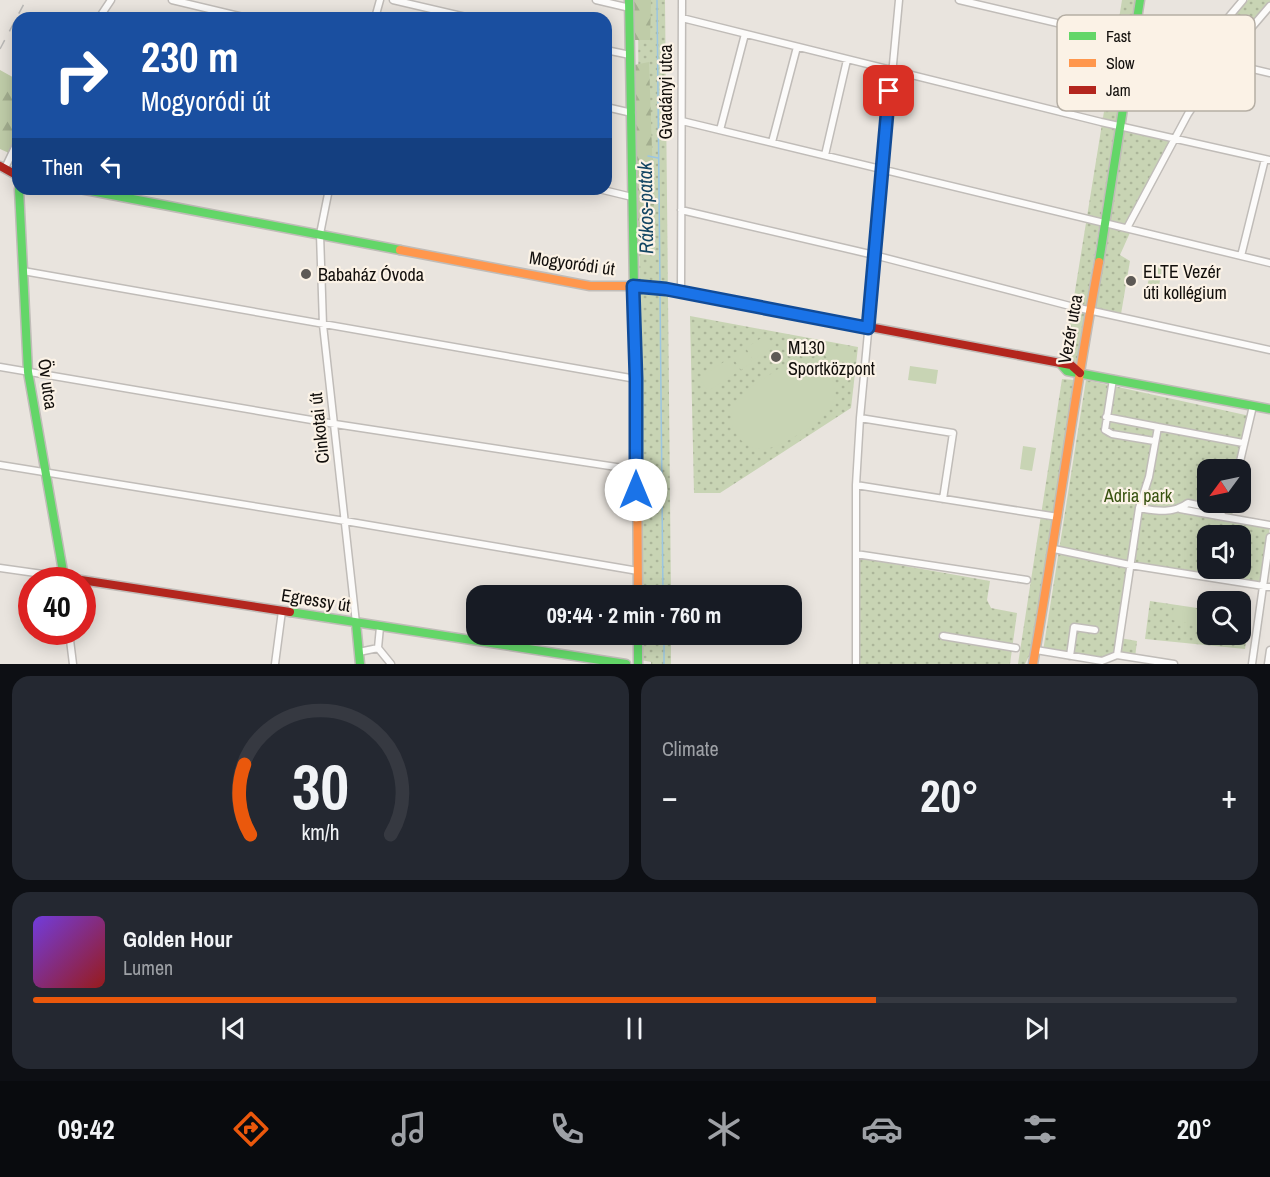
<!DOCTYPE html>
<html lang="en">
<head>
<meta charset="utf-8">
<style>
  :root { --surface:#171b24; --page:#242831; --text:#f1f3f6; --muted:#9ea1a6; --line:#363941; --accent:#ea580c }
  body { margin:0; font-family:"Archivo Narrow",sans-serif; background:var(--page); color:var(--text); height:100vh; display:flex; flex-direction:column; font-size:22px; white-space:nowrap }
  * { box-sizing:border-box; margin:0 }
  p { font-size:20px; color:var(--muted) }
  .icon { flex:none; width:33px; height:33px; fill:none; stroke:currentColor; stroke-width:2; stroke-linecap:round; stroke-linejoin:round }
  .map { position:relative; height:664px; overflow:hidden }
  .side { display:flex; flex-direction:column; gap:12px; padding:12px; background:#0d0f14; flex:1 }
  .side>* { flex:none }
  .hud { position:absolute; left:12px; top:12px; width:600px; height:183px; border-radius:18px; box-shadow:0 3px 15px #0003; background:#1a4fa0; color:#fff; overflow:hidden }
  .needle { width:39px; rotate:237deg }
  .buttons { position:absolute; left:1197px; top:459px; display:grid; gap:12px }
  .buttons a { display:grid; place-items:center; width:54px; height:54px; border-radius:12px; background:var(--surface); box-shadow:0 3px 15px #0003; font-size:30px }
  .speed { position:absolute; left:18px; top:567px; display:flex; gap:12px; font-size:30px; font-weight:700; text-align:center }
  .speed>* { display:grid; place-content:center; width:78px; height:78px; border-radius:50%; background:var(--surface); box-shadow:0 3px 15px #0003; line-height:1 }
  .speed .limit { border:9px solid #d22; background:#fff; color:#111 }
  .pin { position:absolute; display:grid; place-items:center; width:51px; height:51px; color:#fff; margin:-26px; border-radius:12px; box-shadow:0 3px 9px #0006 }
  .me { position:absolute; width:66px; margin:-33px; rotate:0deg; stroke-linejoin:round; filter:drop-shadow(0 0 4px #0008) }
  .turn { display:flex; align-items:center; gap:21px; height:126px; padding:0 30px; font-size:27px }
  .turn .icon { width:78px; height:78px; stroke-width:2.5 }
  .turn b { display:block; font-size:42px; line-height:51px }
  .then { display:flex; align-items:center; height:57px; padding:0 30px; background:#0003; gap:12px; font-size:22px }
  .big { font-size:45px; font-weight:700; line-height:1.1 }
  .side .widget { flex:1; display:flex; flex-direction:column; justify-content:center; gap:9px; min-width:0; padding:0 21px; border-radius:18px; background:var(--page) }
  .side .dial { align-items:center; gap:0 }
  .dial svg { height:156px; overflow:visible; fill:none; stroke:var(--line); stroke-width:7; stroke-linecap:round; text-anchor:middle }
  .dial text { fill:var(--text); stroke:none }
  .song { display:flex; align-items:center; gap:18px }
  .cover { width:72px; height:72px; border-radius:9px; background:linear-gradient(135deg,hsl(260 70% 55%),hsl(0 70% 35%)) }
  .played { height:6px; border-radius:3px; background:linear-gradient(90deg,var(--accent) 70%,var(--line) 70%) }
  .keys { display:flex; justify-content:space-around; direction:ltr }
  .heat { display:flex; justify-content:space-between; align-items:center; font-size:33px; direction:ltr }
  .side .tiles { flex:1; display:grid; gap:12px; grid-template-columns:1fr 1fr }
  .widget:last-child { grid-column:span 2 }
  .trip { position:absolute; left:466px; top:585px; width:336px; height:60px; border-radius:18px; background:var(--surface); box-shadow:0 3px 15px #0003; font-weight:700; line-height:60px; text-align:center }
  .dock { display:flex; height:96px; justify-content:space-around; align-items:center; background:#090b0e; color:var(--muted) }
  .dock .icon { width:42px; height:42px }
  .dock .active { color:var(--accent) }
  .dock b { font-size:27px; color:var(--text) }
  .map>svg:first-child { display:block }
</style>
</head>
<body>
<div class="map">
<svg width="1270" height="664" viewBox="0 0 1270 664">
  <defs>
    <pattern id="green-dots" width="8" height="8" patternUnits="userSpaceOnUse" patternTransform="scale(1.5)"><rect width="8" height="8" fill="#c8d4b4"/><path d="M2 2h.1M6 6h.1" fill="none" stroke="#abb599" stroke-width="1.8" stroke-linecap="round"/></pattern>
    <pattern id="forest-firs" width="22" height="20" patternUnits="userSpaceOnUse" patternTransform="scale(1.5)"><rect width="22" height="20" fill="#bfcca8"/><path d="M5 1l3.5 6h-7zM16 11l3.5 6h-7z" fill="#a3ae8f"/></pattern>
  </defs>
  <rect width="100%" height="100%" fill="#e9e4de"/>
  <path fill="url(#green-dots)" fill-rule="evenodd" d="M638,0H665L671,595H641Z
    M1122,0H1136L1077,363L1064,359Z
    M1248,0H1270V2L1218,59L1201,54Z
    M1121,130L1171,141L1120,255L1130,261L1121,314L1095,307Z
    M690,316L858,347L851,408L720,493H694Z
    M1062,379L1074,380L1033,648L1025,664H1018Z
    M1086,380L1250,416L1238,469L1208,470V502L1233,503L1232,518L1270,525L1263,586L1131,565L1120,638L1137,641L1135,658L1117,655L1102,661L1043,651ZM1208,536H1240V568H1208Z
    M860,558L990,581L987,600L991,608L1017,613L1010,664H860Z
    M1150,601L1204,609L1202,620L1207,621L1208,634H1240L1241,626L1248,627L1245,649L1145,639Z
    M641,635H671V664H651V662L641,660Z"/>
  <path fill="url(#forest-firs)" d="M634,0H651L650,40H634Z
    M649,62L655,238L637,251L634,65Z
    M0,70L18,80V136L9,153L0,149Z"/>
  <path fill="#c8d4b4" d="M1152,265L1163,268L1158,289L1147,287Z
    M766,335L773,346L753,360L746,348Z
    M827,345L854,350L852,363L827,358L820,350Z
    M743,348L752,362L741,370L731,355Z
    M730,358L739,371L710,390H707L699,378Z
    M807,359C829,364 843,388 830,409C821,422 776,452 760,449C751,448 742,443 737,435C719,408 746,390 766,377C779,369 791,359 807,359Z
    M910,366L938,370L936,384L908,380Z
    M1023,446L1036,448L1032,471L1020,469Z
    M1174,605L1201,610L1199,625L1172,620Z"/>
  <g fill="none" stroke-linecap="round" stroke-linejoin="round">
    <path stroke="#9bc6e2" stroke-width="1.5" d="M657,0L660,284
      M648,156L658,158
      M660,292L663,596
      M664,634V664"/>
    <g stroke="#c0bcb8" stroke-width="9">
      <path id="street" d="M172,0L247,18
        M393,0L470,18
        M596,0L630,8
        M959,0L1270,73
        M99,18L111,0
        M375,18L380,0
        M682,18L1101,122L1270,160
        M606,50L630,55
        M1195,57L1243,0
        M606,107L632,113
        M682,121L1270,263
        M720,130L745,34
        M772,142L797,47
        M825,155L847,60
        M5,168L18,141
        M329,189L320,234L323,325L356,623
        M599,189L632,197
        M681,210L874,255L1070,306L1270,350
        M1127,228L1188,114L1222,62L1270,6
        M1241,256L1265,159
        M23,271L636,379
        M681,292L682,0
        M0,367L335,424L636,470
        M1113,379L1105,430L1112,434L1154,441
        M1106,417L1158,427
        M860,418L953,433L943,499
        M0,465L345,521L638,571
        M1238,470L1253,406
        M856,485L1058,517
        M1139,508C1157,511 1173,514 1188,503L1216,509L1224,517L1270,525
        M1180,509L1224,517
        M1054,549L1130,565L1270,587
        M856,554L1027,580
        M0,568L64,577V580
        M69,632L73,664
        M943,636L1016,648
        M378,648L391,664
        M1036,650L1102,661L1117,655L1174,664
        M359,652L378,648L380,627
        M1117,655L1139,508L1149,477L1158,427L1243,443
        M1070,656L1074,627L1095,630
        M275,664L282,611
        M856,664V485L860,418L899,0
        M1252,664L1270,537
        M1268,664L1270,650"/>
    </g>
    <g stroke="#c0bcb8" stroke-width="11">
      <path id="fast" d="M629,0L637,462
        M19,189L28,372L64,577L68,578
        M80,189L400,250
        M1099,262L1140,0
        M1060,363L1067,371L1270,409
        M290,612L626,664
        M356,623L360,664
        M638,634V664"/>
    </g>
    <g stroke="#c0bcb8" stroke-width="11">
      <path id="slow" d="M400,250L590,286H648L737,302
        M637,462L638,596
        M1033,664C1057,530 1074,395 1099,262"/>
    </g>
    <g stroke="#c0bcb8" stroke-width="11">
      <path id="jam" d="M0,166L18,176
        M737,302L1071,365L1080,373
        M68,578L290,612"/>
    </g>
    <use href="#street" stroke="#fcfbfa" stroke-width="6"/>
    <use href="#fast" stroke="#63d668" stroke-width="8"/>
    <use href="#slow" stroke="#ff974d" stroke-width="8"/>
    <use href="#jam" stroke="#b3261e" stroke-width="8"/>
    <path stroke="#b9b8b6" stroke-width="1.5" stroke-dasharray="10 10" stroke-linecap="butt" d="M0,49L26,0"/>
  </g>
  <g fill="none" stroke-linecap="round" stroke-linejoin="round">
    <g stroke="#114b97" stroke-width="15">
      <path id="route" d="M636,490V379L633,286L666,289L868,328L889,91"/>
    </g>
    <use href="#route" stroke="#1a73e8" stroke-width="10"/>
  </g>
  <g fill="#5d5955" stroke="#fbf2e6" stroke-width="2">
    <circle cx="306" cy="274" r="6"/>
    <circle cx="1131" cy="281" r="6"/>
    <circle cx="776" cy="357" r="6"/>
  </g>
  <g text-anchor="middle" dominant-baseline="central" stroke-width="4.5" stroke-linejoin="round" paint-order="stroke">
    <g font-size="18" fill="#110e0b" stroke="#fbf2e6">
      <text transform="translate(665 92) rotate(-90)">Gvadányi utca</text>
      <text transform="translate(572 263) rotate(8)">Mogyoródi út</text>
      <text transform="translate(1070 329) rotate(-80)">Vezér utca</text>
      <text transform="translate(48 384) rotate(82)">Öv utca</text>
      <text transform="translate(319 428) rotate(-96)">Cinkotai út</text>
      <text transform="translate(316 600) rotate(9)">Egressy út</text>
    </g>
    <g font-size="18" fill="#110e0b" stroke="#fbf2e6" text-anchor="start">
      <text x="1143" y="271">ELTE Vezér<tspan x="1143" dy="21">úti kollégium</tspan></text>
      <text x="318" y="274">Babaház Óvoda</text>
      <text x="788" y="347">M130<tspan x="788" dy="21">Sportközpont</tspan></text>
    </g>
    <g font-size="18" fill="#385210" stroke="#fbf2e6">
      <text x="1138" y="495">Adria park</text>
    </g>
    <g font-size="20" font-style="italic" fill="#144663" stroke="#fbf2e6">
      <text transform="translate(645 208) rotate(-91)">Rákos-patak</text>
    </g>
  </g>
  <rect x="1057" y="15" width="198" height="96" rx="9" fill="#fbf2e6" stroke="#b5aea4" stroke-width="1.5"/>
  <rect x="1069" y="32" width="27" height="8" fill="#63d668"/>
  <rect x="1069" y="59" width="27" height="8" fill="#ff974d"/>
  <rect x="1069" y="86" width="27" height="8" fill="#b3261e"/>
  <g font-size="16" fill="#110e0b">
    <text x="1106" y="42">Fast</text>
    <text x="1106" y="69">Slow</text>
    <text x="1106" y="96">Jam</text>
  </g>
</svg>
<div class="buttons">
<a><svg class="needle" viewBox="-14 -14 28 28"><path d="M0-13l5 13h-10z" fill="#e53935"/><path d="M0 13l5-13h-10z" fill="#9ea1a6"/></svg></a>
<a><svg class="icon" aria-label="sound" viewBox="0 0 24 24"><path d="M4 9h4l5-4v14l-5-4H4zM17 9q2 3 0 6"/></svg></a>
<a><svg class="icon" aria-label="search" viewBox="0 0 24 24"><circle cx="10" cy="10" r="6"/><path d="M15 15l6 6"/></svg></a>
</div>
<div class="speed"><div class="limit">40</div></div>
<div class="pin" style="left:889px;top:91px;background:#d93025"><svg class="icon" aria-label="arrive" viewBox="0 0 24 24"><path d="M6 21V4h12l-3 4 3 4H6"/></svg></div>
<svg class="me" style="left:636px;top:490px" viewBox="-20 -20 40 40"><circle r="19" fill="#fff"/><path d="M0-13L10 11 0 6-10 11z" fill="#1a73e8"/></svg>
<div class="trip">09:44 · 2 min · 760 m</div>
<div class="hud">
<div class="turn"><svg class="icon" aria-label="right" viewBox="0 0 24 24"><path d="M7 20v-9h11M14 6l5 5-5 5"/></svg><div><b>230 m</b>Mogyoródi út</div></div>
<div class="then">Then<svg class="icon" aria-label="left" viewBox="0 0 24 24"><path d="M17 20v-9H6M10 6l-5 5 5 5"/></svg></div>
</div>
</div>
<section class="side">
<div class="tiles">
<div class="widget dial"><svg viewBox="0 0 100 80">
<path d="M14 69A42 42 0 1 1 86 69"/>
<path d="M14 69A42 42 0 0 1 11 33" stroke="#ea580c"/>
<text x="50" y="56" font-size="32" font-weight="700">30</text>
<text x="50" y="72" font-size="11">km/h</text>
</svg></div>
<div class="widget"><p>Climate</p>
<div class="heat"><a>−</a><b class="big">20°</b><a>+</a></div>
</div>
<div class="widget">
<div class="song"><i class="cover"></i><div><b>Golden Hour</b><p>Lumen</p></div></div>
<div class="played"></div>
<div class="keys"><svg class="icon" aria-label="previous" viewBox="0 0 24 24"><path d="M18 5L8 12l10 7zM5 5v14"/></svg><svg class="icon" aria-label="pause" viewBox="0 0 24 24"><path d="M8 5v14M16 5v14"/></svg><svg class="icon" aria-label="next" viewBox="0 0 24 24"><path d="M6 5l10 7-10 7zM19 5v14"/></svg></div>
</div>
</div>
</section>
<nav class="dock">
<b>09:42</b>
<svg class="icon active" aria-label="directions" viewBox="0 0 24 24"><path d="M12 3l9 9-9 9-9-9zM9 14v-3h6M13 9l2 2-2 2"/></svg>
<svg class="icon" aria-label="music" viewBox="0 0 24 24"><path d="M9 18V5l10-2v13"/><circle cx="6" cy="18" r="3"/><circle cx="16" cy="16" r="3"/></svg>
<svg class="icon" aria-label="phone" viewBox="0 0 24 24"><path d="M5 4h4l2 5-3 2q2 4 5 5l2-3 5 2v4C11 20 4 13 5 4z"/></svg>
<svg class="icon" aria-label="climate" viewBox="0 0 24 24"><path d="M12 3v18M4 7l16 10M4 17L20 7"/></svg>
<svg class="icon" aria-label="car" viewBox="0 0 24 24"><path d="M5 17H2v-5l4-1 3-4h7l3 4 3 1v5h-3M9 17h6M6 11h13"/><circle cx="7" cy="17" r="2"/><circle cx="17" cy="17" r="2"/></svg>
<svg class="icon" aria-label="filters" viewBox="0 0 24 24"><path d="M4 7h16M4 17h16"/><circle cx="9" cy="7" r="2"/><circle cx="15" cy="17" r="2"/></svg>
<b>20°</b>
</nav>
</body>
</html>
